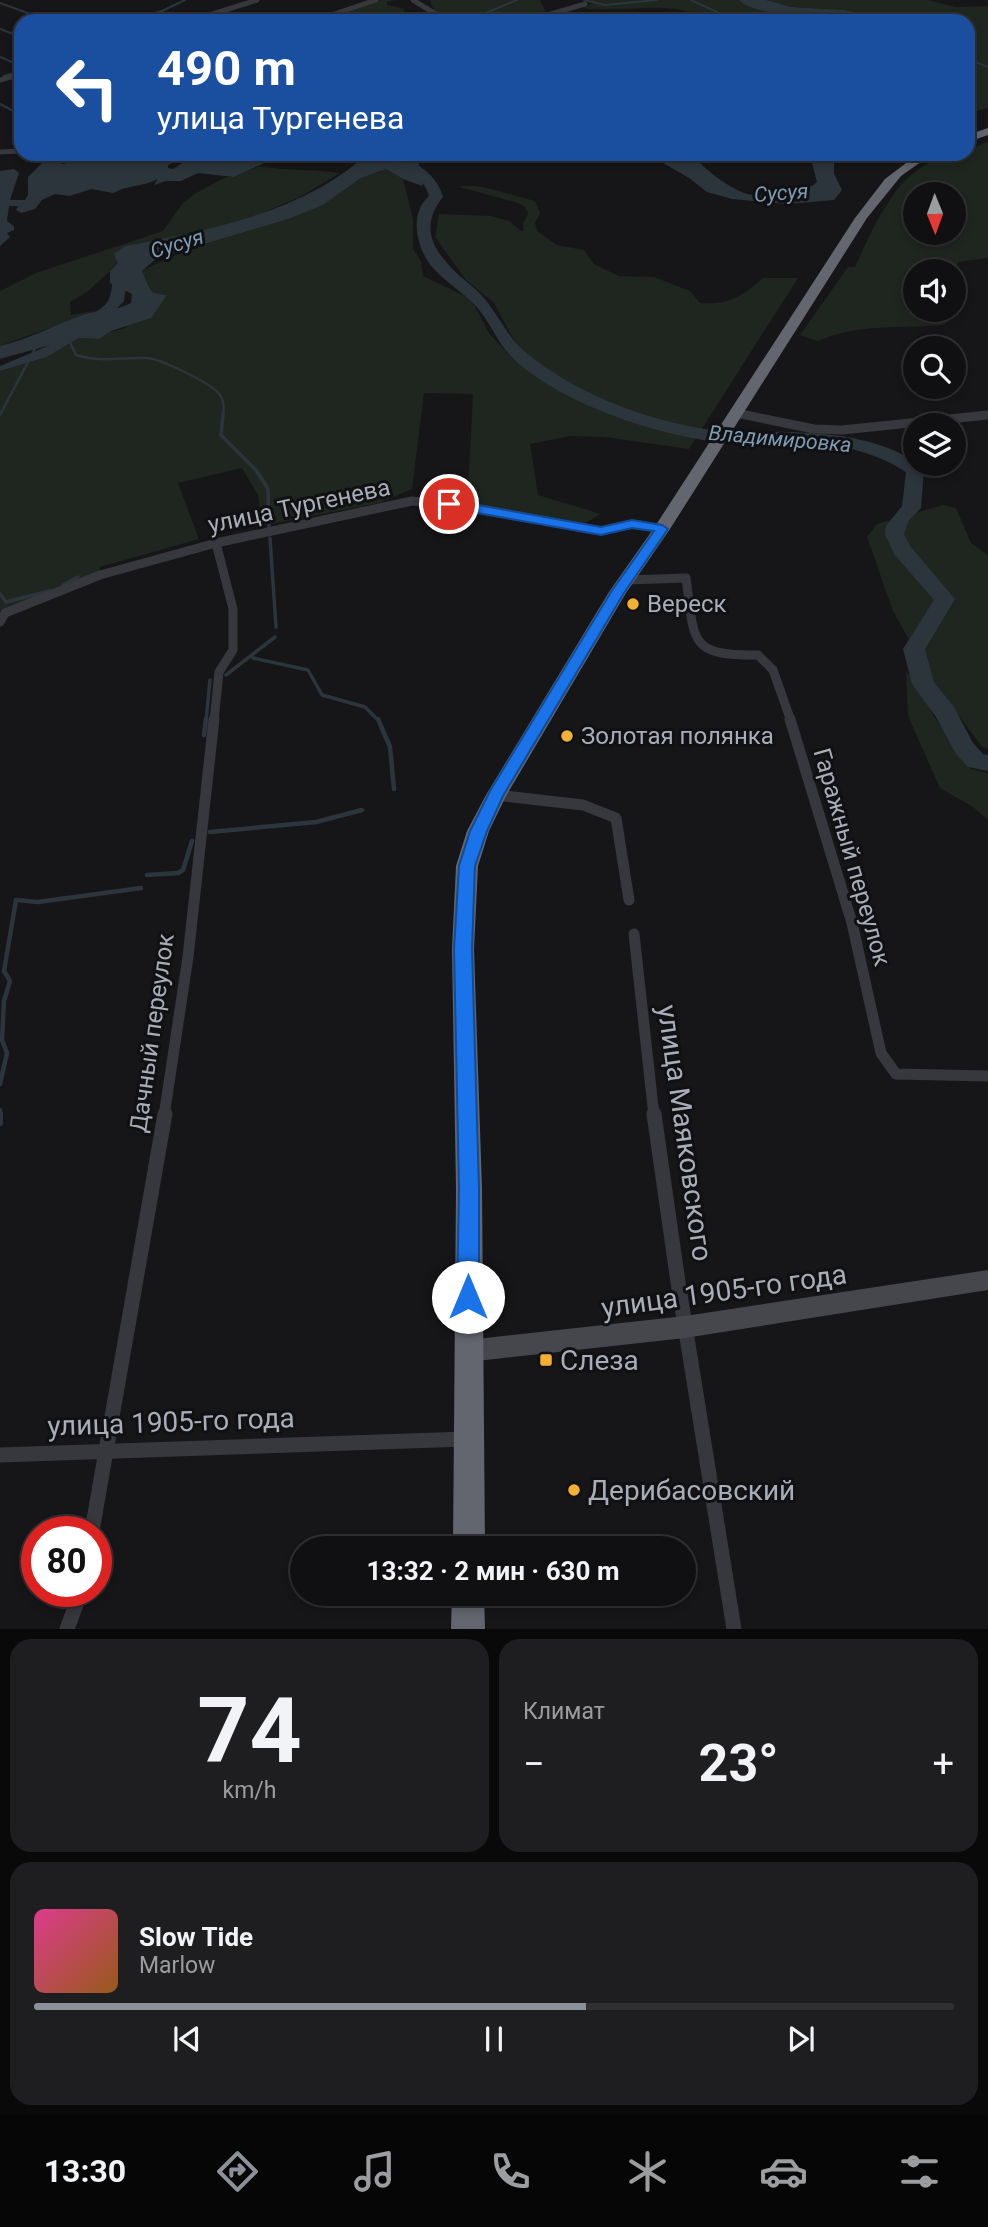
<!DOCTYPE html>
<html lang="ru">
<head>
<meta charset="utf-8">
<style>
  :root { --surface:#101012; --page:#1e1e20; --text:#f1f3f6; --muted:#9c9d9f; --line:#303032; --accent:#8c9099 }
  body { margin:0; font-family:Roboto,sans-serif; background:var(--page); color:var(--text); height:100vh; display:flex; flex-direction:column; font-size:26px; white-space:nowrap }
  * { box-sizing:border-box; margin:0 }
  p { font-size:23px; color:var(--muted) }
  .icon { flex:none; width:38px; height:38px; fill:none; stroke:currentColor; stroke-width:2; stroke-linecap:round; stroke-linejoin:round }
  .map { position:relative; height:1629px; overflow:hidden }
  .sheet { display:flex; flex-direction:column; gap:10px; padding:10px; background:#09090a; flex:1 }
  .sheet>* { flex:none }
  .banner { position:absolute; left:14px; top:14px; width:961px; height:147px; border-radius:21px; box-shadow:0 4px 10px #0003,0 0 0 2px var(--line); background:#1a4fa0; color:#fff; overflow:hidden }
  .needle { width:46px; rotate:179deg }
  .controls { position:absolute; left:903px; top:182px; display:grid; gap:14px }
  .controls a { display:grid; place-items:center; width:63px; height:63px; border-radius:50%; background:var(--surface); box-shadow:0 4px 10px #0003,0 0 0 2px var(--line); font-size:35px }
  .speed { position:absolute; left:21px; top:1516px; display:flex; gap:14px; font-size:35px; font-weight:700; text-align:center }
  .speed>* { display:grid; place-content:center; width:91px; height:91px; border-radius:50%; background:var(--surface); box-shadow:0 4px 10px #0003,0 0 0 2px var(--line); line-height:1 }
  .speed .limit { border:10px solid #d22; background:#fff; color:#111 }
  .pin { position:absolute; display:grid; place-items:center; width:60px; height:60px; color:#fff; margin:-30px; border:4px solid #fff; border-radius:50%; box-shadow:0 2px 7px #0007 }
  .me { position:absolute; width:77px; margin:-38px; rotate:0deg; stroke-linejoin:round; filter:drop-shadow(0 0 5px #0008) }
  .turn { display:flex; align-items:center; gap:24px; height:147px; padding:0 28px; font-size:32px }
  .turn .icon { width:91px; height:91px; stroke-width:2.5 }
  .turn b { display:block; font-size:49px; line-height:60px }
  .big { font-size:52px; font-weight:700; line-height:1.1 }
  .sheet .card { flex:1; display:flex; flex-direction:column; justify-content:center; gap:10px; min-width:0; padding:0 24px; border-radius:21px; background:var(--page) }
  .sheet .dial { align-items:center; gap:0 }
  .dial b { font-size:91px; line-height:1 }
  .song { display:flex; align-items:center; gap:21px }
  .cover { width:84px; height:84px; border-radius:10px; background:linear-gradient(135deg,hsl(330 70% 55%),hsl(30 70% 35%)) }
  .played { height:7px; border-radius:4px; background:linear-gradient(90deg,var(--accent) 60%,var(--line) 60%) }
  .keys { display:flex; justify-content:space-around; direction:ltr }
  .heat { display:flex; justify-content:space-between; align-items:center; font-size:38px; direction:ltr }
  .sheet .tiles { flex:1; display:grid; gap:10px; grid-template-columns:1fr 1fr }
  .card:last-child { grid-column:span 2 }
  .trip { position:absolute; left:290px; top:1536px; width:406px; height:70px; border-radius:35px; background:var(--surface); box-shadow:0 4px 10px #0003,0 0 0 2px var(--line); font-weight:700; line-height:70px; text-align:center }
  .dock { display:flex; height:112px; justify-content:space-around; align-items:center; background:#060607; color:var(--muted) }
  .dock .icon { width:49px; height:49px }
  .dock .active { color:var(--accent) }
  .dock b { font-size:32px; color:var(--text) }
  .map>svg:first-child { display:block }
</style>
</head>
<body>
<div class="map">
<svg width="988" height="1629" viewBox="0 0 988 1629">
  <rect width="100%" height="100%" fill="#161618"/>
  <path fill="#1e261f" fill-rule="evenodd" d="M381,0H396L387,2V5L405,9L404,12L410,16C395,28 363,23 348,12Z
    M430,0H540L547,15L521,21H459L466,17L443,15L434,11Z
    M589,0H739L757,9L828,21H693L698,15C661,0 621,14 583,8L593,3Z
    M766,0H928L956,7L988,6V108L968,113V21H903L844,10L780,6Z
    M988,142V258L958,262L954,275V271H915V285L909,287L915,292V310H937L950,319L944,325C902,329 858,323 818,341L800,335L848,267H855C879,217 902,154 968,154V149ZM915,194H954V233H915Z
    M260,166C287,171 313,169 340,173L298,198L243,221L170,238L118,264L87,292L70,302L71,315L98,310L0,346V291L36,273L163,231L183,203L196,193L226,177H234Z
    M386,169L403,179L413,219V249L421,261L423,276L471,299L489,333L513,359L542,378L511,335L494,303L466,280L435,237L439,214L491,216L509,221L521,231L524,230L523,224L528,213L524,206L515,202L459,187C477,181 515,197 535,201L540,213L535,223L537,231L557,245L584,250L594,264L619,276L654,277L690,291L700,303C729,305 741,297 763,278H798L689,449L605,437L570,436L530,444L538,495L601,514L573,530L433,508L436,490L468,491L473,394L424,393L412,489L379,503L261,526L258,495L242,468L178,483L199,539L100,567V575L5,613L0,610V371L47,357L79,338L99,339L108,332L123,329L167,296C147,293 151,287 141,271L189,249L323,205L361,178Z
    M943,505L956,508L971,543L988,555V749L982,747L929,675L893,611L867,537L877,524Z
    M906,671L916,683L933,715L971,769L988,773V820L973,807L940,788L908,716Z"/>
  <path fill="#2c353c" d="M739,0H766L791,7L844,10L903,21C871,21 759,21 739,0Z
    M98,154H191L168,165V168L173,169L182,163L197,162L210,154H284L234,177L198,173L181,181H166L154,185L158,179C143,187 127,185 113,193L91,189L70,196L55,194L42,200L35,209L21,213L16,210L18,206H9L7,221L14,226V230L7,233L10,237L0,246V171L14,169L19,173L10,200H25L28,195V177L45,160L49,159L63,164L80,159L84,162L88,161L86,157Z
    M367,154H415L424,178L422,186L403,179L386,169L361,178L323,205L288,219L157,258L142,271C150,287 147,294 167,295L151,318L111,331L99,339L79,338L47,357L0,371V366L50,345L0,359V346C27,340 56,324 83,315C100,309 116,311 131,303L132,294L110,283V271L118,264L114,254L125,246C206,231 305,212 367,154Z
    M648,154H675L686,157L685,154H692C704,169 726,186 744,193C761,199 805,194 817,182L812,163L815,154H834V174L842,190L834,200L787,204L732,199L707,192L689,178Z"/>
  <g fill="none" stroke-linecap="round" stroke-linejoin="round">
    <path stroke="#2c353c" stroke-width="2" d="M584,0L605,5L657,0
      M691,0L730,18L728,21
      M0,3L49,21
      M124,21L162,11L185,0
      M466,21L517,0
      M0,29L21,37
      M0,57L21,66
      M968,59L988,67
      M4,76L21,71
      M0,104L21,115"/>
    <path stroke="#2c353c" stroke-width="2.5" d="M68,338L76,355C101,363 122,357 147,358C161,359 213,384 220,395C224,401 224,409 223,416
      M0,415L37,345"/>
    <path stroke="#2c353c" stroke-width="3.5" d="M223,414L221,435L256,470L268,489L269,528
      M270,538L276,627
      M63,585L78,577
      M0,594L6,602L49,591
      M253,658L308,670L322,695L365,707L379,721
      M226,675L275,637
      M206,721L210,680"/>
    <path stroke="#2c353c" stroke-width="4.5" d="M378,719L390,747L394,789
      M204,735L206,719
      M210,832L316,822L362,810
      M147,875L178,873L183,870L192,841
      M0,1084L7,1053L2,1040L4,1001L10,981L4,971L16,900L38,902L141,888
      M0,1110V1116"/>
    <path stroke="#2c353c" stroke-width="6" d="M0,1114V1123"/>
    <path fill="#2c353c" fill-rule="evenodd" d="M384,154C407,154 437,172 443,197C412,235 445,264 474,288C490,302 497,317 509,334C520,350 537,362 553,372C606,407 675,428 738,433C754,435 770,431 786,432C822,433 862,436 895,451C905,455 913,462 922,466L924,470L921,508L909,520L904,534L910,546L955,599L925,649L934,682L954,707L973,743L983,754L988,755V771L968,767L956,754L936,717L912,684L903,649L934,600L894,554L885,534L886,526L902,506L906,472C870,448 825,442 783,442C769,442 755,445 740,444C670,440 572,409 518,363C499,347 494,329 480,311C467,294 447,284 433,268C417,250 408,214 429,196C424,176 404,168 386,161Z
      M132,256L139,260L128,271L124,301L103,323L80,332L74,330L72,327C82,316 105,313 110,296C116,279 106,262 132,256Z"/>
    <path stroke="#37383d" stroke-width="5" d="M413,0L447,21
      M190,21L257,0
      M314,21L376,0
      M527,21L585,4
      M0,80L21,74
      M0,152L21,151"/>
    <path stroke="#37383d" stroke-width="7" d="M734,413L750,416
      M977,416L988,415"/>
    <path stroke="#37383d" stroke-width="9" d="M741,414L814,429L842,430L988,415
      M627,580L686,578C695,641 687,656 758,655L773,670L791,721
      M0,622L5,613L100,575L216,543L412,501L465,506L601,531L632,524L662,529
      M214,721L219,672L233,650V609L216,543"/>
    <path stroke="#37383d" stroke-width="11" d="M790,719L852,923L881,1053L896,1074L988,1076
      M496,795L583,805L616,818L629,900
      M634,934L654,1116
      M164,1116L188,957L214,719"/>
    <path stroke="#37383d" stroke-width="15" d="M654,1114L678,1282L734,1629
      M0,1455L466,1439
      M92,1531L165,1114
      M67,1629L81,1591"/>
    <path fill="#45474d" fill-rule="evenodd" d="M988,1270V1290L685,1338L468,1362L460,1359L457,1351L460,1343L468,1340L685,1316Z"/>
    <path fill="#63666e" fill-rule="evenodd" d="M988,128V135L968,142V135Z
      M918,154H932L901,176L867,218L670,529L626,593L506,796L489,831L478,866L474,949L482,1189L485,1549H453L456,1189L452,949L456,866L467,831L486,795L609,592L654,528L855,218L885,179Z
      M452,1594H484L485,1629H451Z"/>
  </g>
  <path fill="#1a73e8" stroke="#114b97" stroke-width="2" d="M449,500L601,527L632,520L662,525L668,529L624,593L503,796L487,831L475,866L472,949L479,1189V1297L476,1304L468,1308L461,1304L457,1297L459,1189L454,949L459,866L470,831L490,791L611,592L654,531L632,528L601,535L444,507V501Z"/>
  <g fill="#f2b134" stroke="#111113" stroke-width="2.5">
    <circle cx="633" cy="604" r="7"/>
    <circle cx="567" cy="736" r="7"/>
    <rect x="539" y="1353" width="14" height="14" rx="3.5"/>
    <circle cx="574" cy="1490" r="7"/>
  </g>
  <g text-anchor="middle" dominant-baseline="central" stroke-width="6" stroke-linejoin="round" paint-order="stroke">
    <g font-size="21" font-style="italic" fill="#7f9bb3" stroke="#111113">
      <text transform="translate(781 193) rotate(-4)">Сусуя</text>
      <text transform="translate(177 244) rotate(-17)">Сусуя</text>
      <text transform="translate(780 439) rotate(5)">Владимировка</text>
    </g>
    <g font-size="24" fill="#a8adb8" stroke="#111113">
      <text transform="translate(299 506) rotate(-12)">улица Тургенева</text>
      <text transform="translate(852 857) rotate(74)">Гаражный переулок</text>
      <text transform="translate(152 1033) rotate(-82)">Дачный переулок</text>
    </g>
    <g font-size="24" fill="#a8adb8" stroke="#111113" text-anchor="start">
      <text x="647" y="604">Вереск</text>
      <text x="581" y="736">Золотая полянка</text>
    </g>
    <g font-size="28" fill="#a8adb8" stroke="#111113">
      <text transform="translate(685 1133) rotate(82)">улица Маяковского</text>
      <text transform="translate(724 1291) rotate(-8)">улица 1905-го года</text>
      <text transform="translate(171 1422) rotate(-2)">улица 1905-го года</text>
    </g>
    <g font-size="28" fill="#a8adb8" stroke="#111113" text-anchor="start">
      <text x="560" y="1360">Слеза</text>
      <text x="588" y="1490">Дерибасовский</text>
    </g>
  </g>
</svg>
<div class="controls">
<a><svg class="needle" viewBox="-14 -14 28 28"><path d="M0-13l5 13h-10z" fill="#e53935"/><path d="M0 13l5-13h-10z" fill="#9c9d9f"/></svg></a>
<a><svg class="icon" aria-label="sound" viewBox="0 0 24 24"><path d="M4 9h4l5-4v14l-5-4H4zM17 9q2 3 0 6"/></svg></a>
<a><svg class="icon" aria-label="search" viewBox="0 0 24 24"><circle cx="10" cy="10" r="6"/><path d="M15 15l6 6"/></svg></a>
<a><svg class="icon" aria-label="layers" viewBox="0 0 24 24"><path d="M12 4l9 5-9 5-9-5zM3 14l9 5 9-5"/></svg></a>
</div>
<div class="speed"><div class="limit">80</div></div>
<div class="pin" style="left:449px;top:504px;background:#d93025"><svg class="icon" aria-label="arrive" viewBox="0 0 24 24"><path d="M6 21V4h12l-3 4 3 4H6"/></svg></div>
<svg class="me" style="left:468px;top:1297px" viewBox="-20 -20 40 40"><circle r="19" fill="#fff"/><path d="M0-13L10 11 0 6-10 11z" fill="#1a73e8"/></svg>
<div class="trip">13:32 · 2 мин · 630 m</div>
<div class="banner">
<div class="turn"><svg class="icon" aria-label="left" viewBox="0 0 24 24"><path d="M17 20v-9H6M10 6l-5 5 5 5"/></svg><div><b>490 m</b>улица Тургенева</div></div>
</div>
</div>
<section class="sheet">
<div class="tiles">
<div class="card dial"><b>74</b><p>km/h</p></div>
<div class="card"><p>Климат</p>
<div class="heat"><a>−</a><b class="big">23°</b><a>+</a></div>
</div>
<div class="card">
<div class="song"><i class="cover"></i><div><b>Slow Tide</b><p>Marlow</p></div></div>
<div class="played"></div>
<div class="keys"><svg class="icon" aria-label="previous" viewBox="0 0 24 24"><path d="M18 5L8 12l10 7zM5 5v14"/></svg><svg class="icon" aria-label="pause" viewBox="0 0 24 24"><path d="M8 5v14M16 5v14"/></svg><svg class="icon" aria-label="next" viewBox="0 0 24 24"><path d="M6 5l10 7-10 7zM19 5v14"/></svg></div>
</div>
</div>
</section>
<nav class="dock">
<b>13:30</b>
<svg class="icon active" aria-label="directions" viewBox="0 0 24 24"><path d="M12 3l9 9-9 9-9-9zM9 14v-3h6M13 9l2 2-2 2"/></svg>
<svg class="icon" aria-label="music" viewBox="0 0 24 24"><path d="M9 18V5l10-2v13"/><circle cx="6" cy="18" r="3"/><circle cx="16" cy="16" r="3"/></svg>
<svg class="icon" aria-label="phone" viewBox="0 0 24 24"><path d="M5 4h4l2 5-3 2q2 4 5 5l2-3 5 2v4C11 20 4 13 5 4z"/></svg>
<svg class="icon" aria-label="climate" viewBox="0 0 24 24"><path d="M12 3v18M4 7l16 10M4 17L20 7"/></svg>
<svg class="icon" aria-label="car" viewBox="0 0 24 24"><path d="M5 17H2v-5l4-1 3-4h7l3 4 3 1v5h-3M9 17h6M6 11h13"/><circle cx="7" cy="17" r="2"/><circle cx="17" cy="17" r="2"/></svg>
<svg class="icon" aria-label="filters" viewBox="0 0 24 24"><path d="M4 7h16M4 17h16"/><circle cx="9" cy="7" r="2"/><circle cx="15" cy="17" r="2"/></svg>
</nav>
</body>
</html>
